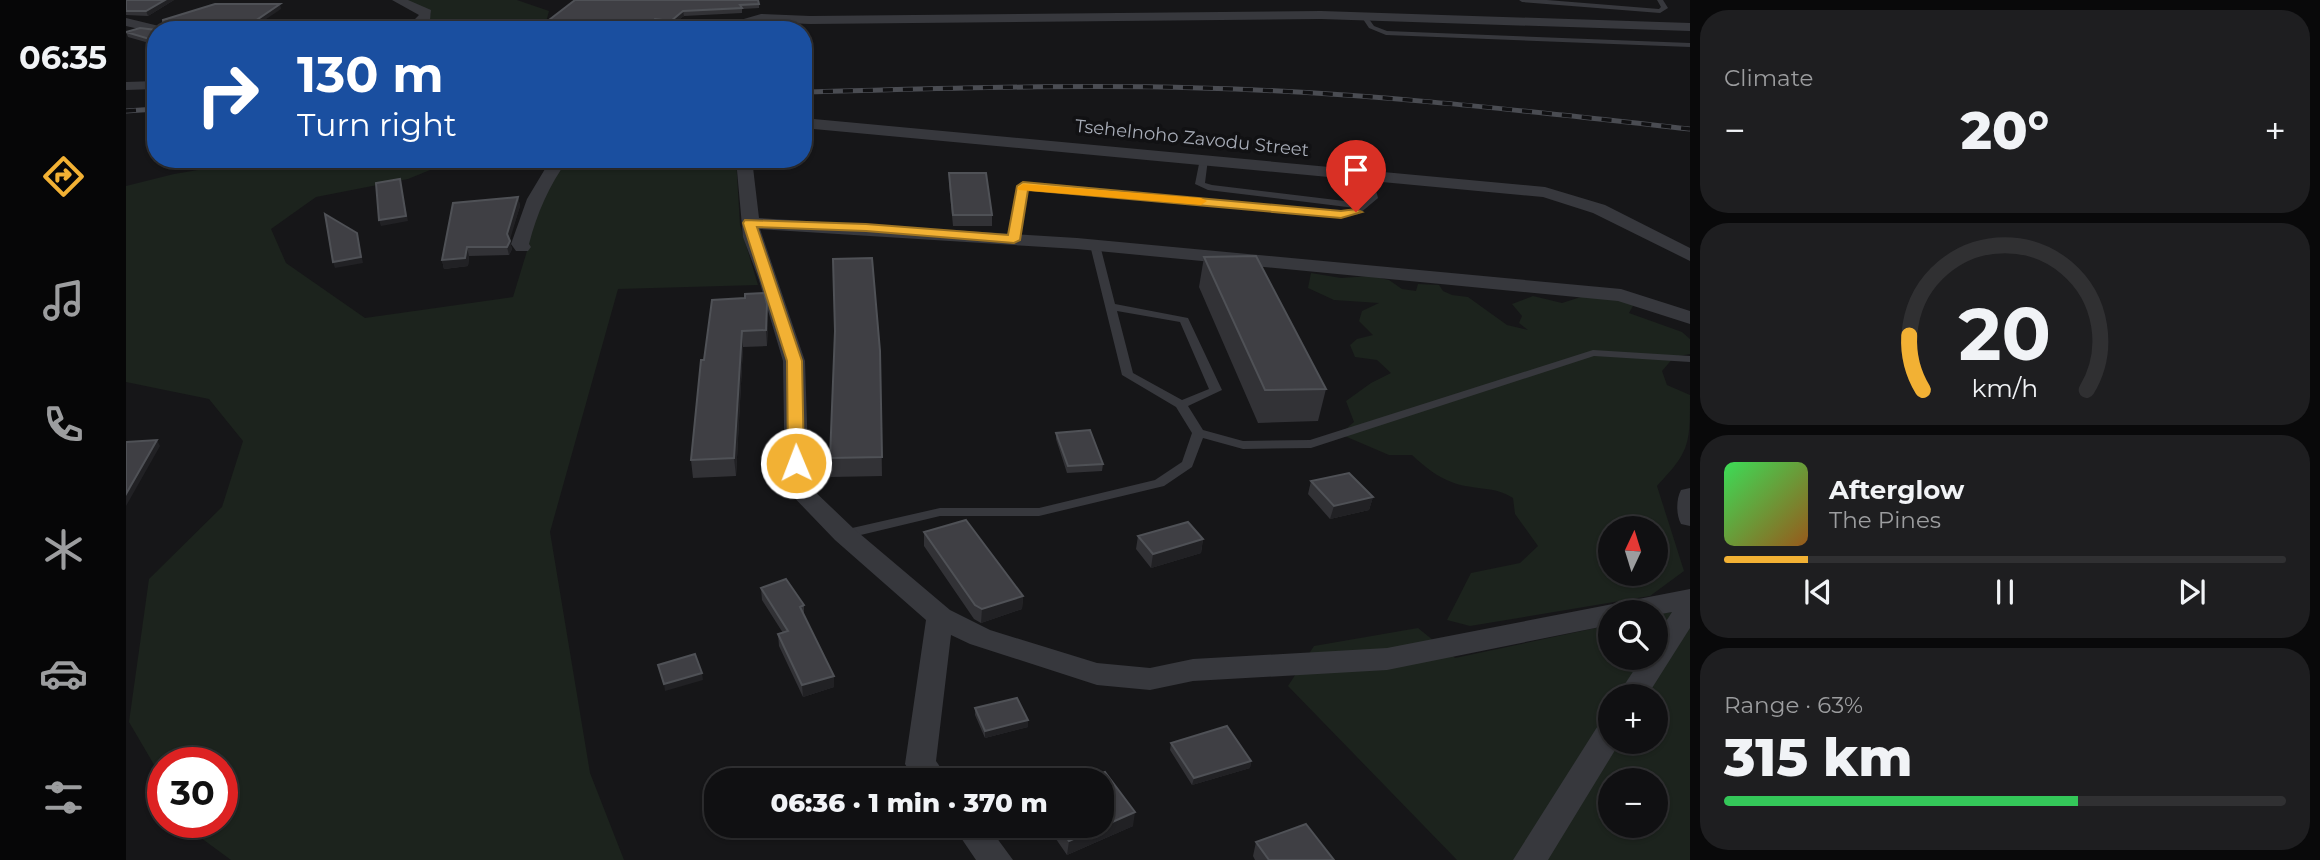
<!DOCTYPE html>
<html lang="en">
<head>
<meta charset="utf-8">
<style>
  :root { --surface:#101012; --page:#1e1e20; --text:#f1f3f6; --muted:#9c9d9f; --line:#303032; --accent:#f2b134 }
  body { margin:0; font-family:Montserrat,sans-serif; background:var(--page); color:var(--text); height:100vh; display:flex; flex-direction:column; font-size:26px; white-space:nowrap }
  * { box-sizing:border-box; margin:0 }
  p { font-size:23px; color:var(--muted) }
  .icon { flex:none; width:38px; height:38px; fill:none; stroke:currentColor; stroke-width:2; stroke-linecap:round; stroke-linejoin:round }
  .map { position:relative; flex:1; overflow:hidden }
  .side { display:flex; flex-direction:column; gap:10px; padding:10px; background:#09090a; width:630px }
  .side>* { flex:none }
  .hud { position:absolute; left:21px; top:21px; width:665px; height:147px; border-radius:28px; box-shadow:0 2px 5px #0004,0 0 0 2px var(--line); background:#1a4fa0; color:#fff; overflow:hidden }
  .needle { width:46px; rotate:4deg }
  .tools { position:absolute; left:1472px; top:516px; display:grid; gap:14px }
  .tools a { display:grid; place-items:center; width:70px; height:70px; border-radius:50%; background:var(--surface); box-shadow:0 2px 5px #0004,0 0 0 2px var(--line); font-size:35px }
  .speed { position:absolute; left:21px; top:747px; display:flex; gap:14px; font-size:35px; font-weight:700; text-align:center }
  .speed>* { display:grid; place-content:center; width:91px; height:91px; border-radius:50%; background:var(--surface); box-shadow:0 2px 5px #0004,0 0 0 2px var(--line); line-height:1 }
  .speed .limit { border:10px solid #d22; background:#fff; color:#111 }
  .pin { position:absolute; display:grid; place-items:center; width:60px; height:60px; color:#fff; margin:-72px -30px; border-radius:50% 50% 50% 0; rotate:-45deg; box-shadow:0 0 7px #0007 }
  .pin .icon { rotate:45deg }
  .me { position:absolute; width:77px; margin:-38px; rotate:359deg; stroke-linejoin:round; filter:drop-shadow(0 0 5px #0008) }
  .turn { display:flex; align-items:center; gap:24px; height:147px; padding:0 35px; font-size:32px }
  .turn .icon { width:91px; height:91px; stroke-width:2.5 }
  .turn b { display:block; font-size:49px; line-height:60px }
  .big { font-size:52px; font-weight:800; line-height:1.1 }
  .side .tile { flex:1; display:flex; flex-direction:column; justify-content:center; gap:10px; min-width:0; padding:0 24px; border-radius:28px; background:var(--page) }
  .side .dial { align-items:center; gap:0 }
  .dial svg { height:182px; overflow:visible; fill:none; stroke:var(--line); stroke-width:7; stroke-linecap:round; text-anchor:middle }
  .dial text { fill:var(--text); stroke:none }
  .song { display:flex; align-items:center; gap:21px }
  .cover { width:84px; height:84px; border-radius:10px; background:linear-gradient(135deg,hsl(130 70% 55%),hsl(30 70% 35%)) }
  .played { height:7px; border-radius:4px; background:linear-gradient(90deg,var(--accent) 15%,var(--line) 15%) }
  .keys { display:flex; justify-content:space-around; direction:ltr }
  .heat { display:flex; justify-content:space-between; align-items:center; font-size:38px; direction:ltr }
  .charge { height:10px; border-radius:5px; background:linear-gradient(90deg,#34c759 63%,var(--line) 0) }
  .trip { position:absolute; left:578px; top:768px; width:410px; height:70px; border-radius:28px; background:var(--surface); box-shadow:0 2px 5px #0004,0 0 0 2px var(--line); font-weight:800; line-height:70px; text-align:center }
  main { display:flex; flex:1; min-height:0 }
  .dock { display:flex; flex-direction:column; width:126px; justify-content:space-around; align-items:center; background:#060607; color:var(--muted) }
  .dock .icon { width:49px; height:49px }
  .dock .selected { color:var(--accent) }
  .dock b { font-size:32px; color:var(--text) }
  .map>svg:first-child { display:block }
</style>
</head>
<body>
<main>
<nav class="dock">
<b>06:35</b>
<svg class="icon selected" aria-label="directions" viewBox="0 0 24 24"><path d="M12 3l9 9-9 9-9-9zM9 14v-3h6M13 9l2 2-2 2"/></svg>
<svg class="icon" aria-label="music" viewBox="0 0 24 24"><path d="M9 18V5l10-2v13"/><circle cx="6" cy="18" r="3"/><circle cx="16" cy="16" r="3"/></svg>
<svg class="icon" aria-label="phone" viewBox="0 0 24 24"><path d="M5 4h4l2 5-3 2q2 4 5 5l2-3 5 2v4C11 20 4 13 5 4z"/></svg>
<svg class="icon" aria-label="climate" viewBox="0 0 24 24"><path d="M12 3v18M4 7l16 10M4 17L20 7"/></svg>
<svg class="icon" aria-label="car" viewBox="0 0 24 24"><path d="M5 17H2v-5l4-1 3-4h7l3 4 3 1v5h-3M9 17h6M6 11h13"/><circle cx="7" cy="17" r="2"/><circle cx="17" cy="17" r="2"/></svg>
<svg class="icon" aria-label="filters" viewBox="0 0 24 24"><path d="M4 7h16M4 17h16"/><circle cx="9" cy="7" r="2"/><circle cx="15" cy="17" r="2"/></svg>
</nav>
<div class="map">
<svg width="1564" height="860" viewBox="0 0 1564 860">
  <rect width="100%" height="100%" fill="#161618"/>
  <path fill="#1c231d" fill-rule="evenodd" d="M280,0H391L423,11L420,22L411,30H290L303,20L305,13Z
    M138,159H320L309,168L282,179L190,197L145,229L160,263L239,318L387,297L401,251L403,228L424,182L441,159H610L614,225L632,285L492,289L424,532L464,773L498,860H105L67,832L62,823L96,822V763H37V780L3,722L23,579L96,507L117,441L83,399L0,382V186L48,174Z
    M1185,273L1215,278L1245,276L1263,280L1276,289L1290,291L1292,284L1313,285L1317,291L1326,295L1342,297L1381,325L1402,330L1393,323L1396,316L1386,304L1407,296L1436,303L1458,296L1492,298L1508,304L1503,313L1556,332L1564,339V354L1548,357L1536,371L1541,385L1564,395C1564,445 1564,451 1531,486L1558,571L1524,596L1344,626L1321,620L1345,573L1394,563L1412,546L1389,514L1387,498C1369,486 1348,490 1328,483C1311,477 1299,467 1286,455H1263L1214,434L1228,422L1220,401L1245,383L1265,373L1251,360L1229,357L1224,345L1231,339L1247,335L1233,321L1236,311L1253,303L1208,300L1182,288ZM1484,528H1530V574H1484Z
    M1564,608V860H1331L1162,686L1188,646L1292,628L1329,658L1484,625V658H1530V615ZM1484,696H1530V742H1484ZM1484,780H1530V826H1484Z"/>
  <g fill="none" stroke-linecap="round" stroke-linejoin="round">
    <path fill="#37383d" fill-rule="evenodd" d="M1393,0H1421L1533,9L1535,7L1531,0H1537L1542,8L1534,13L1396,2Z
      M1236,15H1240L1248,26L1261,31L1564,43V47L1260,35L1243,28L1235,16Z
      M1078,156L1082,159L1079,183L1086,185L1235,203L1242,197L1241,191L1233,175L1237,172C1245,176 1250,189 1252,198L1233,214L1215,217L901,189L893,240L888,243L883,240L892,186L897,183L1215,211L1229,208L1082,190L1069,184L1074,159Z
      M969,242L974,245L989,304L1062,318L1096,390L1062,406L1077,430L1117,441L1184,440L1467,350L1564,356V362L1468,356L1185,448L1117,449L1077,438L1066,467L1038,486L913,516H814L718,539L713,537L711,534L713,531L814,508H913L1029,480L1056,462L1066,433L1050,407L996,375L964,245ZM991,311L1054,322L1083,389L1056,400L1007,373Z"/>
    <path fill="#37383d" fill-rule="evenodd" d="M266,0H282L305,10L304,20L293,30H278L293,15Z
      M1195,11L1564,23V31L1195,19L684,24L635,22L603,30H580L635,14L684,16Z
      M0,18L37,27L38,30H30V33L0,26Z
      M30,81V89L0,90V82Z
      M677,118L1419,187L1479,205L1564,248V261L1467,213L1417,197L677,128Z
      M425,159H442C423,186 411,213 403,244L405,247L402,251H390L385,244L401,199Z
      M610,159H626L633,218L951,238L1495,289L1564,311V324L1492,301L951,249L634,229L679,361L683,486L727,528L824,610L864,630L971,663L1024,668L1067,659L1261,648L1564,589V628L1521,696H1491L1516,658H1530V637L1546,612L1530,615V612H1484V625L1261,670L1067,681L1024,690L971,685L844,644L825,635L810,761L823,780H789L779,764L800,620L709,540L659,488L657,361L633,280L617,237Z
      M1564,488V526L1555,524C1550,515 1550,499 1555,490Z
      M1484,720V742H1494L1422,860H1387L1473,724Z
      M827,826H862L887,860H850Z"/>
    <g stroke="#4a4c52" stroke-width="5">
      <path id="rail" d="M677,92C809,89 942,84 1074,88C1238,92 1401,111 1564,129
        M0,111L30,109"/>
    </g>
    <use href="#rail" stroke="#111113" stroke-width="3.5" stroke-dasharray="10" stroke-linecap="butt"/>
  </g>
  <path fill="#323236" d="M0,0H48L22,16L0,15Z
    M449,0L633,4V8L616,9V13L558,16L545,25L530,24L525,29L507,28L497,30H410Z
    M30,30V45L2,37L0,32Z
    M823,173L866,215V226H827L823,184Z
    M392,197L394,206L383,240L386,249L383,255L343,256L342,266L318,269L316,260Z
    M1078,257L1200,389L1192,421L1132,423L1073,287Z
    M586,300L642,320L641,346L617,347L610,476L567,478L565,460Z
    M754,351L756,476L705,477L704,458Z
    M930,433L977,464L976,471L941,473L930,439Z
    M1185,481L1247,497L1243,510L1204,519L1182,494Z
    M798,532L897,596L896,609L855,623L848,619L798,546Z
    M1012,536L1077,539L1075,553L1025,568L1010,549Z
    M635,588L678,605V616L708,676V687L677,697L653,646L652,634L657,633L636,600Z
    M849,708L902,720V727L859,738L849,715Z
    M1045,743L1125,761L1124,768L1066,785L1044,750Z
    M921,826H1007L941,855Z
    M1130,842L1208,860H1129L1127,856Z"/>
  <path fill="#212124" d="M39,0H48L22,16L20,11Z
    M154,4L155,9L124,30H116Z
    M557,11L558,16L545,25V21Z
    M529,19L530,24L525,29L524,24Z
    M506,23L507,28L497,30H469Z
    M275,184L282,221L255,226L253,220Z
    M392,197L394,206L383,243L384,241L386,249L383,255L381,247V234Z
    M231,233L237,263L209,268L207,262Z
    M341,247L343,256L342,266L318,269L316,260Z
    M641,304L642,320L641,346L640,330Z
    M616,331L617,347L610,476L608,458Z
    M31,440L34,446L0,506V494Z
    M1247,497L1243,510L1204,519L1208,506Z
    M1077,539L1075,553L1025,568L1027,554Z
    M897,596L896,609L855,623L856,609Z
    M576,673L577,680L539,691L538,684Z
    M708,676V687L677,697L676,685Z
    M902,720V727L859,738V731Z
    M1125,761L1124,768L1066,785L1068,778Z
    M1009,812L1007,826L941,855L943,841Z"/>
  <path fill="#3f3f44" stroke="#4f5156" stroke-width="2" d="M0,0H39L20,11H0Z
    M449,0H632L633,4L614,5L616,8L557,11L545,21L529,19L524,24L506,23L469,30H462L460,28L451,30H410Z
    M89,4H154L116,30H31L38,27L37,20Z
    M14,28L30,30V41L0,32Z
    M823,173H860L866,215H827Z
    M274,179L280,216L253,220L250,183Z
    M392,197L381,234L384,241L381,247H341L339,258L316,260L327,203Z
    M199,214L231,233L235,257L207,262Z
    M1130,256L1200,389L1139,390L1078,257Z
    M746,258L754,351L756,457L704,458L709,331L707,259Z
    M638,293L641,304L640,330L616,331L608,458L565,460L575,360H578L586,300L619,298V294Z
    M964,430L977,464L942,466L930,433Z
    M31,440L0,494V442Z
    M1223,473L1247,497L1208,506L1185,481Z
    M840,520L897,596L856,609L849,605L798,532Z
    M1062,522L1077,539L1027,554L1012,536Z
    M660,579L678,605L674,607L708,676L676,685L652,634L662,631L635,588Z
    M569,654L576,673L538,684L532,665Z
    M891,698L902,720L859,731L849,708Z
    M1101,726L1125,761L1068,778L1045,743Z
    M979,772L1009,812L943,841L932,826H975V780H960Z
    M1180,824L1208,860H1143L1130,842Z"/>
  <path fill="#f2b134" stroke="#9d7322" stroke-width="2" d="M897,182L1215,211L1230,209L1236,212L1215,218L902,190L894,240L888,243L740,231L631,227L676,361L678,463L676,467H664L662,463L661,361L617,223L619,220L740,224L882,235L891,186Z"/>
  <path fill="#f59e0b" d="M897,184L1075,198L1081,201L1075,205L893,190L891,188Z"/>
  <g text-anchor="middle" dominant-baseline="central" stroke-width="7" stroke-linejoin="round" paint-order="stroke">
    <g font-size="18" fill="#a8adb8" stroke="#111113">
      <text transform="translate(1066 138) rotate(6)">Tsehelnoho Zavodu Street</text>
    </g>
  </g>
</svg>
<div class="tools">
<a><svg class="needle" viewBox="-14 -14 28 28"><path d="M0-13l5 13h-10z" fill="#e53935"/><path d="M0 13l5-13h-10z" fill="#9c9d9f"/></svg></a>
<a><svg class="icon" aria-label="search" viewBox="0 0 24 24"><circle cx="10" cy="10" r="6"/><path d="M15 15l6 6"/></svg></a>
<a>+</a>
<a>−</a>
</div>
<div class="speed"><div class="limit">30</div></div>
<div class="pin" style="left:1230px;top:212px;background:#d93025"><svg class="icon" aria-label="arrive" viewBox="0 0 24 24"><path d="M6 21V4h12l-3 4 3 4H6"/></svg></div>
<svg class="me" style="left:670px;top:463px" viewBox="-20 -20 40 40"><circle r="17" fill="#f2b134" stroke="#fff" stroke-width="3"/><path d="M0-11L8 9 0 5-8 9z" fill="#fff"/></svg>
<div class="trip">06:36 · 1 min · 370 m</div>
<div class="hud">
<div class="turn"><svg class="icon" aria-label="right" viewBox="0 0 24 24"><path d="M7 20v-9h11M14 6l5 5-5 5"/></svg><div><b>130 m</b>Turn right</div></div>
</div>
</div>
<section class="side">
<div class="tile"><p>Climate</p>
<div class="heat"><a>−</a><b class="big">20°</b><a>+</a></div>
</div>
<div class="tile dial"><svg viewBox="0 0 100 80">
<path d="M14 69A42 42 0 1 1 86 69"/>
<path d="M14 69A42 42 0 0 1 8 45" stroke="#f2b134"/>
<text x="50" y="56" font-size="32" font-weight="700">20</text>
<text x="50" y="72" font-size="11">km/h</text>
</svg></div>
<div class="tile">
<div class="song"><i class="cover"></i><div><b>Afterglow</b><p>The Pines</p></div></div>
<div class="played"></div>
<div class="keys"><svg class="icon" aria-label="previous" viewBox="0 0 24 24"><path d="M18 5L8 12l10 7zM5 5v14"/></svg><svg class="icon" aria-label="pause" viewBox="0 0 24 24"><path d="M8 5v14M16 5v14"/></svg><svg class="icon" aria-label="next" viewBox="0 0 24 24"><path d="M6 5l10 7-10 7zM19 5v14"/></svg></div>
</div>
<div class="tile"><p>Range · 63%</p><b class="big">315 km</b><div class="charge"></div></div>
</section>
</main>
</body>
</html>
